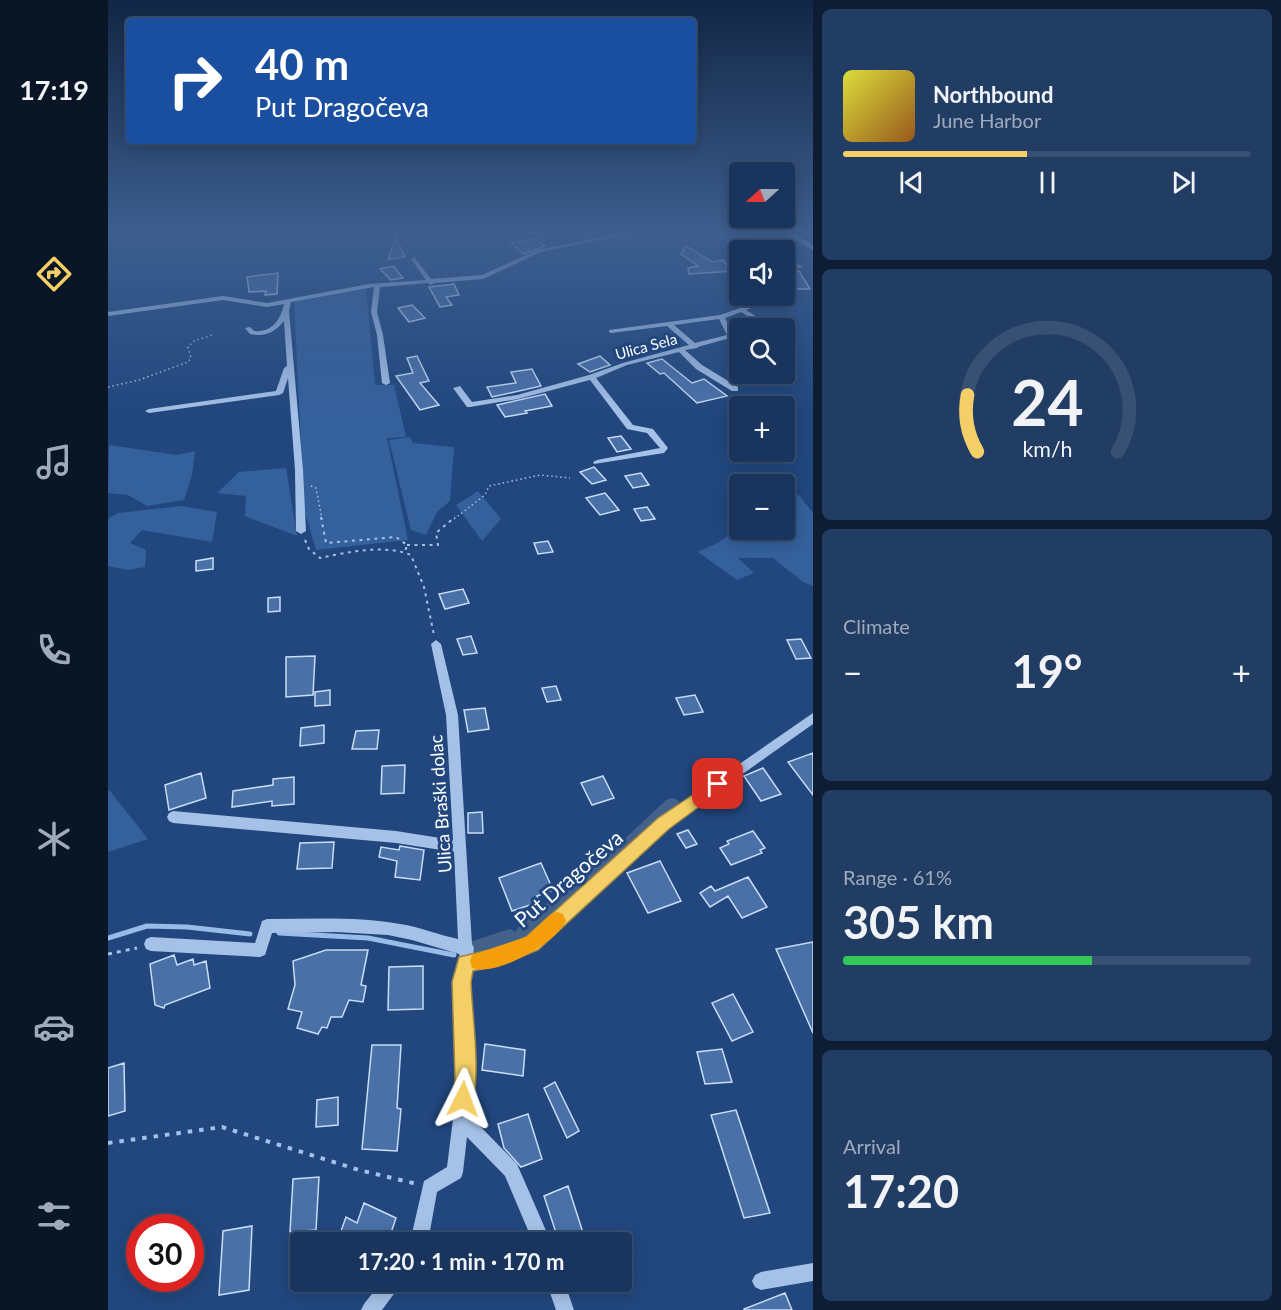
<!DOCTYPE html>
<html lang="en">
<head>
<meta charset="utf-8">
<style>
  :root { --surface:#19355e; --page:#223d64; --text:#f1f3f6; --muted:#9fabbc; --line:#375073; --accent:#f4cf67 }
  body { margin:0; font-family:Lato,sans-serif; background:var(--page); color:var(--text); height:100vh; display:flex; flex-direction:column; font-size:22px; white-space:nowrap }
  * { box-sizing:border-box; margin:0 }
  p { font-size:20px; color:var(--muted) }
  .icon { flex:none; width:33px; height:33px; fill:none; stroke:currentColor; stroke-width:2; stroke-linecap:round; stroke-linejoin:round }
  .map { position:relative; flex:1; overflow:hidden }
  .drawer { display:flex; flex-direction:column; gap:9px; padding:9px; background:#0e1d34; width:468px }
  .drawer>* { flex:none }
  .top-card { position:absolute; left:18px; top:18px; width:570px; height:126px; border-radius:6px; box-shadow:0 3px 15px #0003,0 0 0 2px var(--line); background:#1a4fa0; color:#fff; overflow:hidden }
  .needle { width:39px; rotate:249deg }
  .fabs { position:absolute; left:621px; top:162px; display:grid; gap:12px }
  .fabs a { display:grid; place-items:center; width:66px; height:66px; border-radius:6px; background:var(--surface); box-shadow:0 3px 15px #0003,0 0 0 2px var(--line); font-size:30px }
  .speed { position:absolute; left:18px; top:1214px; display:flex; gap:12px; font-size:30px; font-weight:700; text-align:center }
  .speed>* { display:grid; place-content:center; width:78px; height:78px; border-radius:50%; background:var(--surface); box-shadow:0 3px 15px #0003,0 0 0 2px var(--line); line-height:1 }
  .speed .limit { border:9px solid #d22; background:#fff; color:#111 }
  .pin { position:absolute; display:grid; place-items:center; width:51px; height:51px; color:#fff; margin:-26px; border-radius:12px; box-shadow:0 3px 9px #0006 }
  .me { position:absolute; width:66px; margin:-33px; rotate:3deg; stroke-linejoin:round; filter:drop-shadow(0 0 4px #0008) }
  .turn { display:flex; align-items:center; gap:21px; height:126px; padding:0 30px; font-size:27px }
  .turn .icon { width:78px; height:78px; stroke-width:2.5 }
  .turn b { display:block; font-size:42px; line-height:51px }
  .big { font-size:45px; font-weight:700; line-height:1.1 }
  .drawer .card { flex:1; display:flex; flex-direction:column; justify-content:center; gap:9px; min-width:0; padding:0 21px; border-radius:9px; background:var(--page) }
  .drawer .dial { align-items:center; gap:0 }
  .dial svg { height:156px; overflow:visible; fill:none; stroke:var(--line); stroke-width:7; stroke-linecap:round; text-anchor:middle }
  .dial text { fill:var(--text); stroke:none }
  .song { display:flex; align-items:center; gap:18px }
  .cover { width:72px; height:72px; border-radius:9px; background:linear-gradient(135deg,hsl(60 70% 55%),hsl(30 70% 35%)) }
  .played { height:6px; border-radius:3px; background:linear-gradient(90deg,var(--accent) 45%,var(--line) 45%) }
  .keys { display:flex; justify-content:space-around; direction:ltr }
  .heat { display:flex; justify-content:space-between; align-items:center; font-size:33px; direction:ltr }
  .charge { height:9px; border-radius:4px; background:linear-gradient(90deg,#34c759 61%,var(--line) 0) }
  .trip { position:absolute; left:182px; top:1232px; width:342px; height:60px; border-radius:6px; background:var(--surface); box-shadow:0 3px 15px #0003,0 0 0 2px var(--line); font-weight:700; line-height:60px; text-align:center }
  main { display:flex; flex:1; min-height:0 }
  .tabs { display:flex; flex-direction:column; width:108px; justify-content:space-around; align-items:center; background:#0a1526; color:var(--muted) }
  .tabs .icon { width:42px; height:42px }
  .tabs .selected { color:var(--accent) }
  .tabs b { font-size:27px; color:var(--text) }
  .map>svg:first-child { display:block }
</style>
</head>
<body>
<main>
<nav class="tabs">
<b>17:19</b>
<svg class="icon selected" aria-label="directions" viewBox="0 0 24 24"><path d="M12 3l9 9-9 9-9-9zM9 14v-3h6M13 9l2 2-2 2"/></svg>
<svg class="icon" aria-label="music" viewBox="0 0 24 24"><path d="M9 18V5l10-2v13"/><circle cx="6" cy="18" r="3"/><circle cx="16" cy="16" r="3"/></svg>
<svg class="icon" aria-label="phone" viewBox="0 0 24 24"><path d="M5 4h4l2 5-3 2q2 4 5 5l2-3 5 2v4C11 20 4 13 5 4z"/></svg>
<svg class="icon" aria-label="climate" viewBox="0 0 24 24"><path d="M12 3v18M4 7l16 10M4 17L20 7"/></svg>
<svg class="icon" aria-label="car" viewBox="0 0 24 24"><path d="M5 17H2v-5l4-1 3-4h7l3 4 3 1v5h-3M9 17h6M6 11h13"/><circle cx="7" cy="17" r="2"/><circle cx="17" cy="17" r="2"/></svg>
<svg class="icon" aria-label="filters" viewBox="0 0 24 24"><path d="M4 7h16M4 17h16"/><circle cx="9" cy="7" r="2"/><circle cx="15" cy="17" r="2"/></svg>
</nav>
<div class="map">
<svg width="705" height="1310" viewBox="0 0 705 1310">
  <rect width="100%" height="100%" fill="#21477e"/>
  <path fill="#34609c" d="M258,288L267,385H286L298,437L279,438L300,540L208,550L196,509L186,300Z
    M302,437L305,443L346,447L342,501L329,512L318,535L303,530L281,440Z
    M1,445L69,455L87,451L84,475L76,500L39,506L20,495L0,493Z
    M178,468L189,536L137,516L138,496L109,493L131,472Z
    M370,491L393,519L374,541L348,505Z
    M691,495L705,513V586L695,582L665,558H630L646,573L629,580L590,552L611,542L631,528L673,532L672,530H676L677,499Z
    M73,506L109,512L104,542L34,530L22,543L38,550L37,567L20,570L0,566V519L10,513Z
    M0,791H2L40,839L0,852Z"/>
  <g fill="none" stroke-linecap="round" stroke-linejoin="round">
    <path stroke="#99bbe8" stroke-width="5" d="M171,933L260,938L346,955
      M0,938L39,926L79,927L142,934"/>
    <path fill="#44618a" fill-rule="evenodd" d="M564,798L570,800L573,806L570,812L504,876L425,939L418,942L412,939L409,946L368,959L361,956L358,949L361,942L402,929L408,932L411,925L490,864L558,800Z"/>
  </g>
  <path fill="#4a70a8" stroke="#c9dcf5" stroke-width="1.5" d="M606,232H626L632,237V248Z
    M288,238L297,257L280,259Z
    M428,239L437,246L415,254L403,243Z
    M578,246L604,262L615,260L625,271L581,274L580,268L590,266L573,254Z
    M285,266L295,278L283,280L272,269Z
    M691,271L702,289H676V275Z
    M170,273L169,294L157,295L158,291L141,292L139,277Z
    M346,284L351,295L338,297L344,305L332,307L321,287Z
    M304,305L317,318L301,322L290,308Z
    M309,356L321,381L312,383L331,405L312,410L288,376L305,373L299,358Z
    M492,356L502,365L482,372L470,364Z
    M554,359L584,383L596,379L619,396L589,403L556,373L552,374L539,363Z
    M424,369L433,386L384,397L379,387L408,383L403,372Z
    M437,394L444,406L417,411L419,413L397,417L389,405Z
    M513,436L523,449L509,452L500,438Z
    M486,467L498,480L484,484L472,472Z
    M533,473L541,485L525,488L517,476Z
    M497,493L511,510L492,515L478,498Z
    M539,507L547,519L533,521L526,509Z
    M440,541L445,552L430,554L426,543Z
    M105,558V569L88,571V561Z
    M355,589L361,603L337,609L331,594Z
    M172,597V611L160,612V598Z
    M363,636L369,653L355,655L349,639Z
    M693,639L703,658L688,659L679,640Z
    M207,656L205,695L178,697V657Z
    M448,686L453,700L439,702L434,688Z
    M222,690V705L207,706V692Z
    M587,695L595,712L576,715L568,698Z
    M377,708L381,729L360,732L356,710Z
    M216,725V743L192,746L193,728Z
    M271,730L269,749H244L248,731Z
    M705,753V795L680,762Z
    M297,765L296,793L273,794L274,766Z
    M655,768L673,794L653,801L636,776Z
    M93,773L98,798L61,810L57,785Z
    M495,776L506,798L484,805L473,783Z
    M186,777V804L164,806V801L124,807L125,791L165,785V779Z
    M374,812L375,833H360V813Z
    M580,830L589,844L578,848L569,834Z
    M645,831L657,848L652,850L654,853L623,865L612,848L621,844L619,841Z
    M226,842L224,868L189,869L192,843Z
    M292,846L316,850L312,880L287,877L289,861L271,857L273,847L291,850Z
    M552,861L573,901L540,913L519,873Z
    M433,863L445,890L429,896L431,902L404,911L391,878Z
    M640,877L659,907L634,918L620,896L602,907L592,893L603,886L607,891Z
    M705,942V1033L668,949Z
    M218,950H260L253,985L258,986L255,1002L241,1000L234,1017H223L219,1028L214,1027L210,1034L189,1028L194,1012L180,1009L187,985L185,961Z
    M66,955L69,965L85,959L86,965L98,961L102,988L57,1005L56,1008L47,1005L42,964Z
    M315,966V1009L280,1010L281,967Z
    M625,994L645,1032L624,1041L604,1003Z
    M377,1044L417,1050L415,1076L374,1070Z
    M264,1045H293L289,1108L293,1109L289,1151L254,1149Z
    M614,1049L624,1082L597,1084L589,1052Z
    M16,1063L17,1111L0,1116V1068Z
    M447,1082L471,1131L459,1138L436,1088Z
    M230,1097V1125L208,1127L209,1100Z
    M628,1110L662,1213L636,1218L603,1115Z
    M420,1114L434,1159L413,1167L396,1148L390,1124Z
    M211,1177L208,1230L182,1232L185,1179Z
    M460,1186L478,1242H451L436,1196Z
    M256,1203L288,1218L280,1242H229L238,1217L249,1223Z
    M144,1226L141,1290L111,1295L115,1231Z
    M677,1293L684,1310H636V1309Z"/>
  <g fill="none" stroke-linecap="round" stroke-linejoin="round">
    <path stroke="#a5c1e7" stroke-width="1.5" stroke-dasharray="1.5 3" stroke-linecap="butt" d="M0,233L9,232
      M0,387L31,380L80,362L83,358L80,347L86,341L104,335
      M203,486L208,488L214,519
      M346,519L377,495L381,486L432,475L462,478"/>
    <path stroke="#a5c1e7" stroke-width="2" stroke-dasharray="3 4.5" stroke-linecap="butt" d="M213,517L218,543L288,537L299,545L297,552
      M197,540L201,549L212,558C240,552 276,544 303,555L316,587L326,635
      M299,545H330L328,533L347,517"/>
    <path stroke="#a5c1e7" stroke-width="3" stroke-dasharray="4 5" stroke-linecap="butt" d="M0,954L29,948"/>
    <path stroke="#a5c1e7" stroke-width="4" stroke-dasharray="4.5 7" stroke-linecap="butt" d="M0,1143L114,1127L251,1170L309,1184"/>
    <path fill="#a5c1e7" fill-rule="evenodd" d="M520,232H531L433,252L375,279L326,283L323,285L320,283L272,287L269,312L275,335L282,383L278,385L274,383L269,335L263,312L266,287L183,302L181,311L195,470L198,531L193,534L188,531L187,470L180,378L175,393L171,395L41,413L37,411L41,409L168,391L176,368L179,366L176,321C166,333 157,337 142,334L137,328L142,327L146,331C164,333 173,319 176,304L159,307L115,300L0,316V312L115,296L159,303L261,284L318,280L303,259L306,257L323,279L374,275L429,250Z
      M628,232H635L666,250H660Z
      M676,256L694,266L695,267L676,273V269L687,267L676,261Z
      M667,296H674L638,310L649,317L654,328H648L644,319L633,312L617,318L626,336L625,337L590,347L589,348L577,350L594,365L630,387V391H624L588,369L571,352L519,365L488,378L525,425L545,429L560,448L556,453L486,464L485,462L489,460L552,448L539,433L519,429L482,380L410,399L362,407H359L345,388L352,386L364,402L409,395L481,375L515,363L581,345L559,326L503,333L501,332V330L612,315ZM611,319L619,335L587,343L566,325Z
      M328,640L333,644L350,715L364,944L366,948L365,955L390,950L419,938L552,819L705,713V724L560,827L429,948L390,964L363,970L360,982L366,1079L362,1116L409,1164L443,1242H425L397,1176L359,1137L355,1172L353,1178L329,1192L320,1242H302L316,1181L339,1167L350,1079L346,982L353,959L351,954L304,940L280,935L228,932L164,933L157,955L152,957L43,951L38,949L36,944L38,939L43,937L147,943L154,921L159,919C203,919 248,916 292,924C312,927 331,935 350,939L346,852L288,843L65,823L61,821L59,817L61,813L65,811L288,831L345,840L338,715L323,644Z
      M705,1263V1281L653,1290L647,1287L644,1281L647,1275L653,1272Z
      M274,1281H294L291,1287L274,1310H253L256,1304Z
      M438,1281H456L466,1310H448Z"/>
    <path fill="#e7effd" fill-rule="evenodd" d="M675,232H684L705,245V250Z"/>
  </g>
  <linearGradient id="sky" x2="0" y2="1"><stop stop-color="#122745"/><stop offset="0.56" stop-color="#3d5e8f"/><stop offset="1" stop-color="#3d5e8f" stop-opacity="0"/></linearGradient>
  <rect width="705" height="415" fill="url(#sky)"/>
  <path fill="#f4cf67" stroke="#9f8743" stroke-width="1.5" d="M610,778L615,780L618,784L615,789L561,829L430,950L390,966L365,971L363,982C364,1014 374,1078 363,1106L355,1109L348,1106L345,1099L347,1079L344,982L351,957L390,948L418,937L550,818Z"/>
  <path fill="#f59e0b" d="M449,912L455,914L458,921C448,943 388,977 364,968L362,961L364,955L418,937L443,914Z"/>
  <g text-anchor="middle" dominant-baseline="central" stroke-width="6" stroke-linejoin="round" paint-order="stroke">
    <g font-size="15" fill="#fff" stroke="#21477e">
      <text transform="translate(538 346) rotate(-15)">Ulica Sela</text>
    </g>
    <g font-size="18" fill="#fff" stroke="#21477e">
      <text transform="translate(332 804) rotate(-94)">Ulica Braški dolac</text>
    </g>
    <g font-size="21" fill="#fff" stroke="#21477e">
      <text transform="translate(460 878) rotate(-41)">Put Dragočeva</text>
    </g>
  </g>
</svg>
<div class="fabs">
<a><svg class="needle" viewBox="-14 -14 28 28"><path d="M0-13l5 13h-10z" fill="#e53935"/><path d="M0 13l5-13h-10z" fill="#9fabbc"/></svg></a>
<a><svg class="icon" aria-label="sound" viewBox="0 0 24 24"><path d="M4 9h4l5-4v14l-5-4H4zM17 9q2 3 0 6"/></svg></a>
<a><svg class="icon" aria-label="search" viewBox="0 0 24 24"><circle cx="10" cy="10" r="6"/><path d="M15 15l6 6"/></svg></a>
<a>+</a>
<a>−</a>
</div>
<div class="speed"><div class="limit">30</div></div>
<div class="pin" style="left:610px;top:784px;background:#d93025"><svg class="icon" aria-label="arrive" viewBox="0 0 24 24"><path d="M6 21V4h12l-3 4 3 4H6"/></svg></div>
<svg class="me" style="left:355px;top:1099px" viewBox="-20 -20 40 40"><path d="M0-17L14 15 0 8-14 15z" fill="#f4cf67" stroke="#fff" stroke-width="4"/></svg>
<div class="trip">17:20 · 1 min · 170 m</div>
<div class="top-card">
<div class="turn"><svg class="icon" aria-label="right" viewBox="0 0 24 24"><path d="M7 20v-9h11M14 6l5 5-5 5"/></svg><div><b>40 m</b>Put Dragočeva</div></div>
</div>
</div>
<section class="drawer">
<div class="card">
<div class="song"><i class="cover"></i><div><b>Northbound</b><p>June Harbor</p></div></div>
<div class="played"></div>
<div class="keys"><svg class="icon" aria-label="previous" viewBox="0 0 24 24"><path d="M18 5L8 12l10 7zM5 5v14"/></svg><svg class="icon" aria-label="pause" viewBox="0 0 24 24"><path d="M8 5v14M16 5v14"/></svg><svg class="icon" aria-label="next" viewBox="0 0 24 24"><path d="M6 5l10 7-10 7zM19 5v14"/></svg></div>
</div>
<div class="card dial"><svg viewBox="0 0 100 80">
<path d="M14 69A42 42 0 1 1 86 69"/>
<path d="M14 69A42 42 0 0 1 9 40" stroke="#f4cf67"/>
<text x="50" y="56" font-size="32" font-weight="700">24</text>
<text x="50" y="72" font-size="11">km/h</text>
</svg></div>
<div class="card"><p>Climate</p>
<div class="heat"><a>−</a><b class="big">19°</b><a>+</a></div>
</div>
<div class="card"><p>Range · 61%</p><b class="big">305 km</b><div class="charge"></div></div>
<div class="card"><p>Arrival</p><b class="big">17:20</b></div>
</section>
</main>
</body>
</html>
